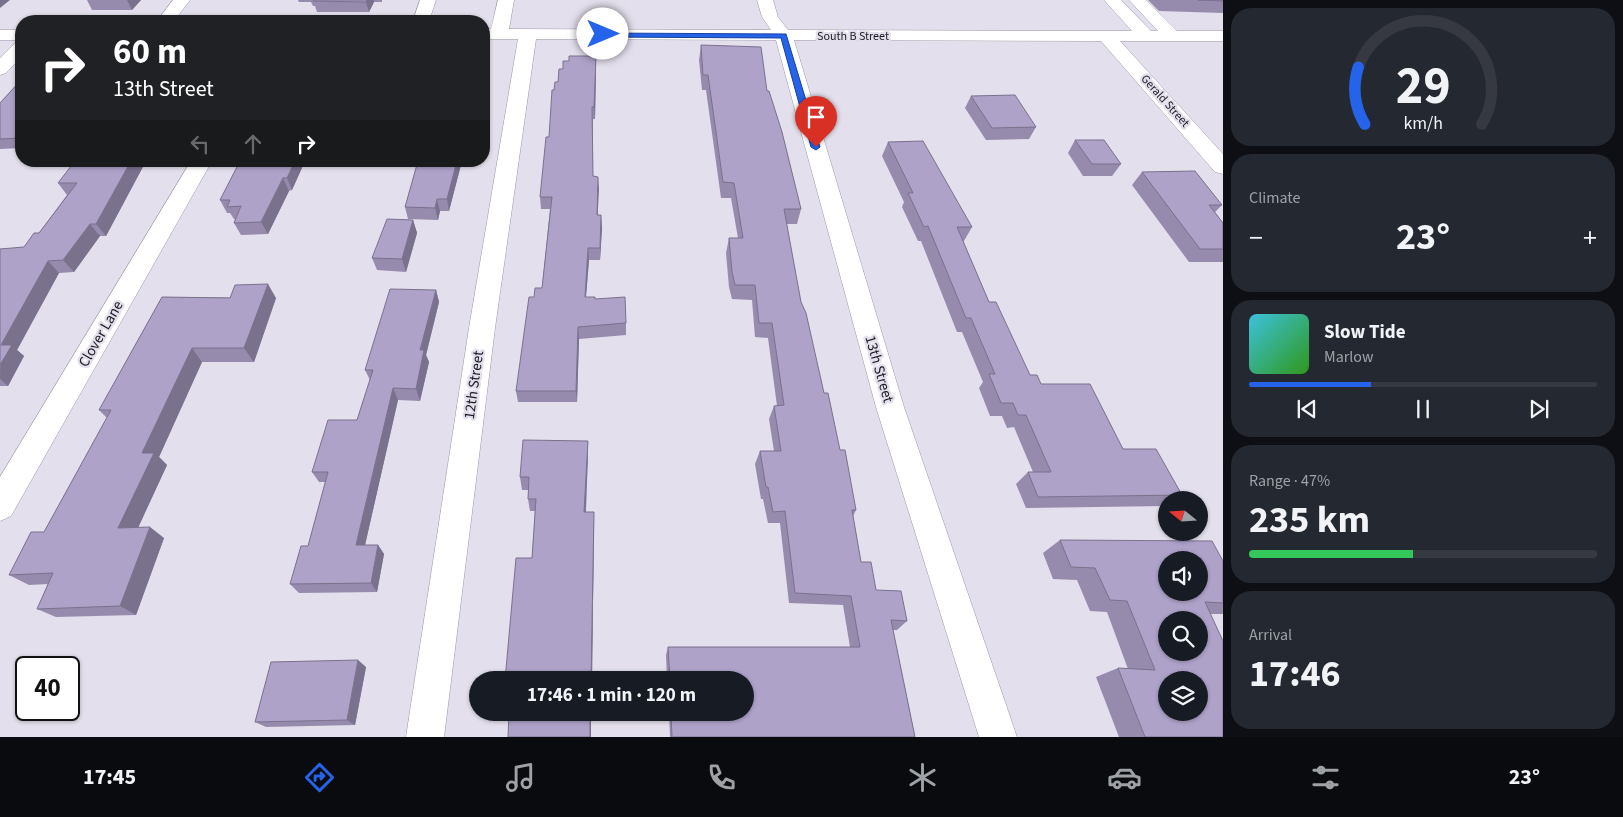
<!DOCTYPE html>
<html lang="en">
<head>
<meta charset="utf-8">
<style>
  :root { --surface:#171b24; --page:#242831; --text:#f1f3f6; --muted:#9ea1a6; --line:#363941; --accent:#2563eb }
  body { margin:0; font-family:"Source Sans 3",sans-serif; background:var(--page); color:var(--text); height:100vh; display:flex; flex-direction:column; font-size:19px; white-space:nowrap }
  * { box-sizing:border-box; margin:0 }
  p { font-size:16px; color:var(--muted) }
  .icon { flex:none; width:28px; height:28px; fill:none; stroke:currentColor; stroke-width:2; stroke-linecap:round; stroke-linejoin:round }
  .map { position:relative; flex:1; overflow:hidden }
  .sheet { display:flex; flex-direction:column; gap:8px; padding:8px; background:#0d0f14; width:400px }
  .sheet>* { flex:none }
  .hud { position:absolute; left:15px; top:15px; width:475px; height:152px; border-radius:20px; box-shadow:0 1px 4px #0004; background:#202124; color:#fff; overflow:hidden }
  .needle { width:32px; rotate:288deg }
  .tools { position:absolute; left:1158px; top:491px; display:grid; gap:10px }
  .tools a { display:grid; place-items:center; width:50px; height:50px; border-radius:50%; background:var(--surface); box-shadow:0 1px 4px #0004; font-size:25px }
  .speed { position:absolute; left:15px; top:656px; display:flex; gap:10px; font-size:25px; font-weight:700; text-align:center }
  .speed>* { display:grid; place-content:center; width:65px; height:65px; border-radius:50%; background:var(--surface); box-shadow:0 1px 4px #0004; line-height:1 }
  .speed .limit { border:2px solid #111; border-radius:8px; background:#fff; color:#111 }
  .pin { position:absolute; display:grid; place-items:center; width:42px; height:42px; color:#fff; margin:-51px -21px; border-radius:50% 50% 50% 0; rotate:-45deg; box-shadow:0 0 5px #0007 }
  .pin .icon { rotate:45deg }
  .me { position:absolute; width:55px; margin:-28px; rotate:90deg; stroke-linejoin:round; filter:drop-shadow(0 0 4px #0008) }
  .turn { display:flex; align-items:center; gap:18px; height:105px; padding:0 15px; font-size:22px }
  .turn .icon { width:65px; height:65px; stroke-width:2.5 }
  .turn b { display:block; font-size:35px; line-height:42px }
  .lanes { display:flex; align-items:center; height:48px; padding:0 15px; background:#0003; justify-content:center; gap:25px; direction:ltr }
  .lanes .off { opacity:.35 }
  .big { font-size:38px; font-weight:700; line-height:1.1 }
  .sheet .card { flex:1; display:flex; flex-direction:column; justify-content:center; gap:8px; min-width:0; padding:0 18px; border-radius:20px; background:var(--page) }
  .sheet .dial { align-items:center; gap:0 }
  .dial svg { height:130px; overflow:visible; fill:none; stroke:var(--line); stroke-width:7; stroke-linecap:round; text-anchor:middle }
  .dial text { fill:var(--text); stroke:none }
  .song { display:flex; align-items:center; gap:15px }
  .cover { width:60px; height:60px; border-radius:8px; background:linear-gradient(135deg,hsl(190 70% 55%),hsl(110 70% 35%)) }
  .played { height:5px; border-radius:2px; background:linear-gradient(90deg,var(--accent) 35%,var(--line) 35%) }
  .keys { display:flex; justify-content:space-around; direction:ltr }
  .heat { display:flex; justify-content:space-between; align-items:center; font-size:28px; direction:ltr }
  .charge { height:8px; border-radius:4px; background:linear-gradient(90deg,#34c759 47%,var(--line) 0) }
  .trip { position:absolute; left:469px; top:671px; width:285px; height:50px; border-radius:25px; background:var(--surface); box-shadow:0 1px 4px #0004; font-weight:700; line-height:50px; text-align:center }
  .dock { display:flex; height:80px; justify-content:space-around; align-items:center; background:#090b0e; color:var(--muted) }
  .dock .icon { width:35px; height:35px }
  .dock .active { color:var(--accent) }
  .dock b { font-size:22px; color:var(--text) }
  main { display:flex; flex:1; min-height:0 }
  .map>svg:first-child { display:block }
</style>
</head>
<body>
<main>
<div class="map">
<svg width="1223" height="737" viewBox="0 0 1223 737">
  <rect width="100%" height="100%" fill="#e3dfec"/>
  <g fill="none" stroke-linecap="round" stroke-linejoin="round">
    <g stroke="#9c98a4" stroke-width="1">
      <path id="minor" d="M173,0H190L174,21H157Z
        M420,0H436L429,21H413Z
        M498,0H514L509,29L771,30L762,17L757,0H773L778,17L788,30L1132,31L1104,0H1121L1151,31H1158L1129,0H1146L1177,31H1223V41H1120L1223,154V174L1215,172L1101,41L794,40L904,407L1017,737H979L876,407L776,40L536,39L495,328L444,737H406L469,328L518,39H484V29H491Z
        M0,30H21V40H0Z
        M21,42V57L6,73L0,75V58L15,43Z
        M191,161H212L11,516L0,521V477Z"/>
    </g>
    <use href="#minor" fill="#fff" fill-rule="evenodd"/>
  </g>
  <path fill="#968bad" d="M87,0H141L132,10H92Z
    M298,0H382V2H374L369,12H317L315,6H313L311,2H299Z
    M1148,0H1223V13L1159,11Z
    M701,45L767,91L801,209L797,224H786L801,302L824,393L856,510L853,516L861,562L876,590L907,621L897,630H893L915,737H670L669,712H745V680H667L666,655L668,647H850L843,605L789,603L780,523H768L763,499H761L755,464L760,451H774L769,419L774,406H777L768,338L755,337L752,300L732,299L729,287L726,253L729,238H738L731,198H721L706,90H702L699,60Z
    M569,61L596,68L595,119H593V176L598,177V215H601L602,228L600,260H589L586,297L595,299L626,323V335L579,339L577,402H518L516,391L534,297L542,288L550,209H541L540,197L549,137L554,90L558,82L563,69Z
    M21,80V148L0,149V103Z
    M971,96L1036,127L1029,139L986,140L965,108Z
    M1075,140L1121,164L1112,176H1083L1068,153Z
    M888,142L972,227L964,241H963L989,302L1030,375L1182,495L1175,500H1166V506H1165L1026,508L1016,484L1028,472H1033L1014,427L1007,428L1002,416H990L979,388L983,382L962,332H957L921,241H918L902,207L904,202L882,156Z
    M240,161H305L292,190L289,191L268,234L241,235L234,223L235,219H234L230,213H227L220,200Z
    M418,161H462L449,211H440L438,220L408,219L405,207Z
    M144,165L106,236H100L74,272L59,273L17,350L24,356L8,386H0V249L24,247L39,233L67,195L58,183Z
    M1142,172L1222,205L1215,212L1223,223V262H1189L1132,185Z
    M413,220L417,233L406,272L377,270L372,258Z
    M436,290L439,302L426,355L429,362L420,401L398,400L365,545H378L384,554L377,592L299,593L290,584L308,546L326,482H319L312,472L357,420L370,380L365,370Z
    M162,297L276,298L254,362H202L159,457L167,465L138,527L164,538L136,615L56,617L37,609L48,584L29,585L9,575L44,532L107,418L99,410Z
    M588,454L586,512H594V524L592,680H505L532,558L535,511H530L528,499V490H522L520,477Z
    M1060,540L1223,561V614H1210L1223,737H1119L1096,677L1118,668L1128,669L1107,612L1090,611L1077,580L1053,579L1043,553Z
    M366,667L355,725L266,727L255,722Z"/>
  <path fill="#7a718d" d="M0,0H10L0,8Z
    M127,0H141L132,10Z
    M367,0H374V2L369,12L366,2Z
    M596,56V68L595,119L594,107Z
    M131,161H146L106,236L96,224Z
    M295,161H305L292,190L287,178Z
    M457,161H462L449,211L447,199Z
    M598,177L599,189L597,228V215Z
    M283,178L289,191L268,234L261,222Z
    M437,199L440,211L438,220L435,208Z
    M601,215L602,228L600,260V248Z
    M413,220L417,233L406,272L402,259Z
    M90,224L100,236L74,272L63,260Z
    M588,248L589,260L585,308V297Z
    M48,261L59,273L17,350L24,356L8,386L0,379L1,345Z
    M268,284L276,298L254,362L244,348Z
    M436,290L439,302L426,355L429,362L420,401L416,389L420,350Z
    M578,327L579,339L577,402L576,391Z
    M192,348L202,362L159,457L167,465L133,539L118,528L142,453Z
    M393,388L398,400L363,554L356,545Z
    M588,441V454L585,524L584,512Z
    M594,512V524L592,680H591Z
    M150,527L164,538L136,615L120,606Z
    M378,545L384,554L377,592L371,583Z
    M358,660L366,667L355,725L347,720Z
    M590,712H591V737H590Z"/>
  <path fill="#aea2c9" stroke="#7a718d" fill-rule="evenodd" d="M314,0H367L366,2L313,1Z
    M1198,0H1223V1Z
    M701,45L761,47L767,91H769L782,132L801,209H784L801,302L806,313L824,393H828L840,450H845L856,510H852L861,562H871L876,590L901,591L907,621L891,620L915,737H672L671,712H745V680H670L668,647H860L851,596L795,593L785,511L773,512L768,487H766L760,451H781L774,406L784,405L772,323H759L755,285H735L732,272L729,238H743L734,183L723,182L708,75H703Z
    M569,56H596L594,107H592L593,176L598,177L597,215H601L600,248H588L585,297H595V299L625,297L626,323L578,327L576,391H516L529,297H534L535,288H542L552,197H540L546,137H549L552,90H554L555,82H558L559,69H563V61H569Z
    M21,80V138L0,139V103Z
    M1015,95L1036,127L992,128L971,96Z
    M1075,140H1104L1121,164H1092Z
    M923,141L972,227H957L989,302H996L1030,375H1037L1041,384H1090L1123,449H1156L1182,495L1038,497L1028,472H1051L1026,415H1018L1013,403H1001L989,374H995L971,318H966L928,226L924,227L908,193H913L888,142Z
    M75,161H131L96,224H90L63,260L48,261L1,345H12L0,365V249L24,247L34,233H39L77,183H58Z
    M240,161H295L287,178H283L261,222L234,223L241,206L227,207L230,200H220Z
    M418,161H457L447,199H437L435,208L405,207Z
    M1195,171L1222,205H1209L1223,223V249H1200L1142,172Z
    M387,219L413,220L402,259L372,258Z
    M268,284L244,348H192L142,453H154L118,528L150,527L120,606L37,609L53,573L9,575L31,532H44L111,410H99L162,297L230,298L235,285Z
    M390,289L436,290L420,350H424L416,389L393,388L356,545H378L371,583L290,584L301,546H308L328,472H312L328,420H357L373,370H365Z
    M523,440L588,441L584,512H594L591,680H505L516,558H532L536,499H528L529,477H520Z
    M1060,540L1212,541L1223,561V603L1205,602L1223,641V737H1145L1118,668L1155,670L1127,601L1110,600L1095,568L1071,567ZM1166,560H1199V592H1166ZM1166,620H1199V652H1166ZM1166,680H1199V712H1166Z
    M358,660L347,720L255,722L271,662Z
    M509,712H590V737H508Z"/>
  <path fill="#2563eb" stroke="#184099" d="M600,33L786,34L820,147L816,150L811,147L781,38L603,37Z"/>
  <g text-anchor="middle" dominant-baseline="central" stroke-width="4.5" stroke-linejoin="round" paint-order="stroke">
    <g font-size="12" fill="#1d1b20" stroke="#e3dfec">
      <text x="853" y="36">South B Street</text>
      <text transform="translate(1165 101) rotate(48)">Gerald Street</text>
    </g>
    <g font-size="15" fill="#1d1b20" stroke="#e3dfec">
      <text transform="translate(101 334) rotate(-60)">Clover Lane</text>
      <text transform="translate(879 369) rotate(74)">13th Street</text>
      <text transform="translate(474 385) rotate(-82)">12th Street</text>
    </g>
  </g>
</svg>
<div class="tools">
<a><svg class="needle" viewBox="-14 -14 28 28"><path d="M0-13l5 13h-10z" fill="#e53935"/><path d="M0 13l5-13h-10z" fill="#9ea1a6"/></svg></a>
<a><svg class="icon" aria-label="sound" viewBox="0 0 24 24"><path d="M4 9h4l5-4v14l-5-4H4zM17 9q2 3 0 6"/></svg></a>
<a><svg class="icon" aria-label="search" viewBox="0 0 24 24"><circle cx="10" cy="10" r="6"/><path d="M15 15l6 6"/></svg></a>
<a><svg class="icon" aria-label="layers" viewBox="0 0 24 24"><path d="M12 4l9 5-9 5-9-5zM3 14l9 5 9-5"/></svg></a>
</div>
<div class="speed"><div class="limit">40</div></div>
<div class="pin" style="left:816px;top:147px;background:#d93025"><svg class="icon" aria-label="arrive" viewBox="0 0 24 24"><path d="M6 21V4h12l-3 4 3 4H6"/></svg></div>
<svg class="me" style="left:603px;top:34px" viewBox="-20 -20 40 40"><circle r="19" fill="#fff"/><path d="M0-13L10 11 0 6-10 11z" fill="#2563eb"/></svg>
<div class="trip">17:46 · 1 min · 120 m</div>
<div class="hud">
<div class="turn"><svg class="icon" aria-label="right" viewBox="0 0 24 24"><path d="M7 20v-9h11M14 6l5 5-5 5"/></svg><div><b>60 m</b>13th Street</div></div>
<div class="lanes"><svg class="icon off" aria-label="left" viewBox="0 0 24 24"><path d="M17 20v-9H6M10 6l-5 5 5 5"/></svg><svg class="icon off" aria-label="ahead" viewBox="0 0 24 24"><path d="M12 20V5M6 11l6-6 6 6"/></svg><svg class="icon" aria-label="right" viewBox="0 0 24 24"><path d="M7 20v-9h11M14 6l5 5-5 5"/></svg></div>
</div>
</div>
<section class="sheet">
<div class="card dial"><svg viewBox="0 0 100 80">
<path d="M14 69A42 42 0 1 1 86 69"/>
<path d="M14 69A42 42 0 0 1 10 34" stroke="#2563eb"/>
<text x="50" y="56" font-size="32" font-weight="700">29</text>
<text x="50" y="72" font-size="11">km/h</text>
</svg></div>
<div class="card"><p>Climate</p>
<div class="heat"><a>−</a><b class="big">23°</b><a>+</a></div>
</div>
<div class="card">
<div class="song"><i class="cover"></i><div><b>Slow Tide</b><p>Marlow</p></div></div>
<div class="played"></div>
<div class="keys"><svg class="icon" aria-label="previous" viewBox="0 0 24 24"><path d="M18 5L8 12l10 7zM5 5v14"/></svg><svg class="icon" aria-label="pause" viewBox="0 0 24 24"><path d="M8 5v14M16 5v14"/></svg><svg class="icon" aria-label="next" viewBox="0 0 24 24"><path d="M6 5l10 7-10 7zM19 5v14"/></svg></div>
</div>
<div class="card"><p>Range · 47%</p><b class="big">235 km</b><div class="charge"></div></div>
<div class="card"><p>Arrival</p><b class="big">17:46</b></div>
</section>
</main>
<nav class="dock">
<b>17:45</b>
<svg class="icon active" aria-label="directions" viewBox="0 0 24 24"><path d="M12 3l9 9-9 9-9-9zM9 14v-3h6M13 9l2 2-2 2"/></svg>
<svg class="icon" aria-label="music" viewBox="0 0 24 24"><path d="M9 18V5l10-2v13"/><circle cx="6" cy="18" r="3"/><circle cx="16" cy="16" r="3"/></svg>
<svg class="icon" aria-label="phone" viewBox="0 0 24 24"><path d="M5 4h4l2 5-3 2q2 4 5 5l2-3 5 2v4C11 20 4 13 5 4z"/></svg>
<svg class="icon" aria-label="climate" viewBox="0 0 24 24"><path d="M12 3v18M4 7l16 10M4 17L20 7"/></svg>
<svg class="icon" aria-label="car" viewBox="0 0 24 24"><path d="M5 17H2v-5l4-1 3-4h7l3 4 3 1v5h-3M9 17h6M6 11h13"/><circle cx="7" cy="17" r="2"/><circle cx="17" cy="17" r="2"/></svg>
<svg class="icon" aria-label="filters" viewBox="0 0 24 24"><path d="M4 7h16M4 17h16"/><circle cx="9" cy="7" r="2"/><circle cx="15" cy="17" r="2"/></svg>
<b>23°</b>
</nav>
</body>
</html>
